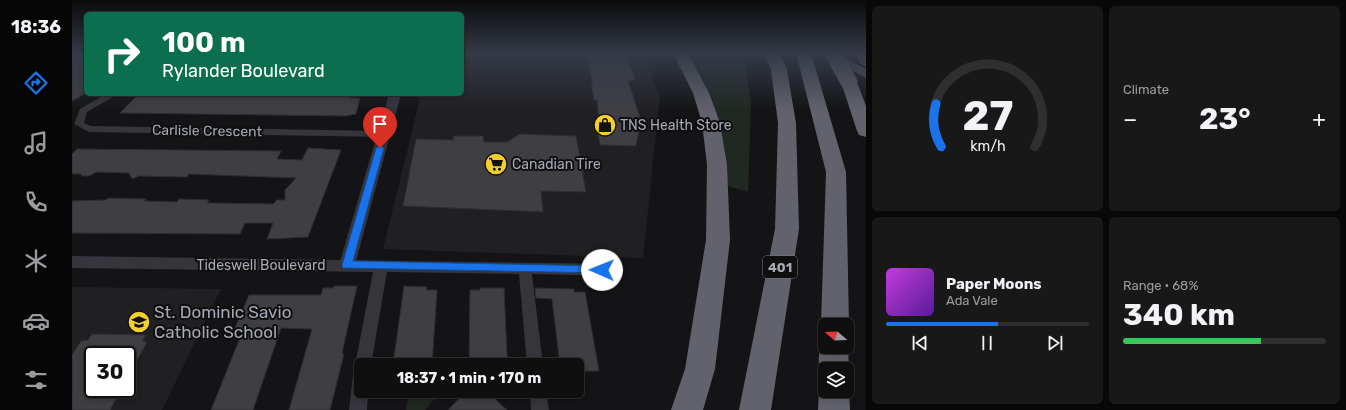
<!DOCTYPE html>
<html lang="en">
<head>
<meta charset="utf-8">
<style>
  :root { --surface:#0f0f10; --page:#181819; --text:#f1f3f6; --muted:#9b9c9f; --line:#2f2f30; --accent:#1a73e8 }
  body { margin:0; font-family:Rubik,sans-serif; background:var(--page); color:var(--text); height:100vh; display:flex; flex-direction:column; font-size:15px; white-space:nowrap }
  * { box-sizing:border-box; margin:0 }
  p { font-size:13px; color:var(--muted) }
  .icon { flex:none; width:22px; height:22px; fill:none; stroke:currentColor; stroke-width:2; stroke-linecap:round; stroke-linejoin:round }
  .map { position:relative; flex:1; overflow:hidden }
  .drawer { display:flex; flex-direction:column; gap:6px; padding:6px; background:#080809; width:480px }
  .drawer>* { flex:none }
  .hud { position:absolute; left:12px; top:12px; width:380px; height:84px; border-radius:6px; box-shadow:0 2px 6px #0003,0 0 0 1px var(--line); background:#0b6e4f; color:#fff; overflow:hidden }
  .needle { width:26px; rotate:289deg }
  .controls { position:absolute; left:746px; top:318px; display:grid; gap:8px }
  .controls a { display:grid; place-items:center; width:36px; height:36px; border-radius:6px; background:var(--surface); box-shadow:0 2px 6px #0003,0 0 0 1px var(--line); font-size:20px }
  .speed { position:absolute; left:12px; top:346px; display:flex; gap:8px; font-size:20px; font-weight:700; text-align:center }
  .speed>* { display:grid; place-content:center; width:52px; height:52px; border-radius:50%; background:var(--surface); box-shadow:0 2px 6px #0003,0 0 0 1px var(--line); line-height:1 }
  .speed .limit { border:2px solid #111; border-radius:6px; background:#fff; color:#111 }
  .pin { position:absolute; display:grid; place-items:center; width:34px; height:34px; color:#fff; margin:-41px -17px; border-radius:50% 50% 50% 0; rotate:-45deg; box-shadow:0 0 4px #0007 }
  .pin .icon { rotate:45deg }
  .me { position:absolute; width:44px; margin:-22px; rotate:271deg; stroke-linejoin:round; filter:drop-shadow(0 0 3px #0008) }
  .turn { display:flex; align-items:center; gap:14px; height:84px; padding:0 12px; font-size:18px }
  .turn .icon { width:52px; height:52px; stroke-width:2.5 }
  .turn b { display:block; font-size:28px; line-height:34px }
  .big { font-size:30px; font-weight:700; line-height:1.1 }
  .drawer .tile { flex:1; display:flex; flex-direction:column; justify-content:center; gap:6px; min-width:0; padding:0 14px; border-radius:6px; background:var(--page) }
  .drawer .dial { align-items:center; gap:0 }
  .dial svg { height:104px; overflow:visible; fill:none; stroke:var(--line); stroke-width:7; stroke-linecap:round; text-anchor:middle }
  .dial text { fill:var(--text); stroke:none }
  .song { display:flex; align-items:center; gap:12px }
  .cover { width:48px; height:48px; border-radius:6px; background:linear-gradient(135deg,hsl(290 70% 55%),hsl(270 70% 35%)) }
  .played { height:4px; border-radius:2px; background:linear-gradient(90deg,var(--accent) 55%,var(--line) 55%) }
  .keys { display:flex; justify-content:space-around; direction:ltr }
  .heat { display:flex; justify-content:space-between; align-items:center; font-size:22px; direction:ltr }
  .charge { height:6px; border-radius:3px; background:linear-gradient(90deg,#34c759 68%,var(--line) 0) }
  .drawer .tiles { flex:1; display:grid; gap:6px; grid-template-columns:repeat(2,1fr) }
  .trip { position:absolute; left:282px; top:358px; width:230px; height:40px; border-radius:6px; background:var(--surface); box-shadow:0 2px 6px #0003,0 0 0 1px var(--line); font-weight:700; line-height:40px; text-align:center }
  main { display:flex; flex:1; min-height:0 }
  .dock { display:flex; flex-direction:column; width:72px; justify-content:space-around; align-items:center; background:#060606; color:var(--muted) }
  .dock .icon { width:28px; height:28px }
  .dock .on { color:var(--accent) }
  .dock b { font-size:18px; color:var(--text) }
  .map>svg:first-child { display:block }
</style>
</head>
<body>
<main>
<nav class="dock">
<b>18:36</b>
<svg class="icon on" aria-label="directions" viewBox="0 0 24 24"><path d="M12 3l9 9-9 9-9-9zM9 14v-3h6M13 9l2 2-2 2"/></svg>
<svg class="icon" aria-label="music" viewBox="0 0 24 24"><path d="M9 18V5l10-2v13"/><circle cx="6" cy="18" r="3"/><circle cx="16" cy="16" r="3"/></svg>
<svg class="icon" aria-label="phone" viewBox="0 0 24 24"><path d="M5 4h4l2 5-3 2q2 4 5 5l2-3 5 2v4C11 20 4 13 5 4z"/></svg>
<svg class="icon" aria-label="climate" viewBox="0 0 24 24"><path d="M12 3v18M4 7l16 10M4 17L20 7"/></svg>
<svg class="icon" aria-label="car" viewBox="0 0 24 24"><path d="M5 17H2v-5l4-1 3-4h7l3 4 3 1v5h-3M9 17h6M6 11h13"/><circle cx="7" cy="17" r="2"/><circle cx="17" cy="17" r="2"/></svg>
<svg class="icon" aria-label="filters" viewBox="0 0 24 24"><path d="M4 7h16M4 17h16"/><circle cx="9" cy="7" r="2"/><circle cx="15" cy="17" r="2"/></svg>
</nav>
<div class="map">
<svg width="794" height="410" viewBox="0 0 794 410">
  <rect width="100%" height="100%" fill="#141416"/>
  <path fill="#202022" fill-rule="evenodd" d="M390,53H570L588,96L571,258L311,249L349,94H390Z
    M0,287L149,289L90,410H0ZM21,355H55V389H21Z"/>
  <path fill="#202822" d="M615,53H671L679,104L676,192L656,186L644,118L620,60Z
    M333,391H363L365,396L353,410H334L336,400Z"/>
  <path fill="#3e3e43" stroke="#2e2e32" d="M6,53H14V93L0,101V56Z
    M514,53H553L564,80L556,81L569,120L564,146L528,145L525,128L532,127L526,113L525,100H522L519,84H521Z
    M67,94H280L278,98H288L284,114L273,116L48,113Z
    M448,134L504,136L514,192L469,191L471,212L331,206L344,139L382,140L381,136H411L412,142H435Z
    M236,148L269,150L236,237L195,239L201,223H173L168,234L0,233V201L34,200L36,198L74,199L72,201L105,202L107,199L137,200L135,203H142L201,204L205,200H213V190L224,178L117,174L115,177L67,176L60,179L57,173L25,172L17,176H10L9,174H0V154L5,149L209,151L205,159L230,160Z
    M262,286H285L270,353L272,354L258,410H217L240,329L209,328L181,410H139L172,328H163L177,295H249L251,288H261Z
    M332,286L355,287L354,290H365L360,365H321Z
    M408,288H432L435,355L437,365H397L398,290H408Z
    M463,288L502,289V292H513L527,371H505V365H488L480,299L464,298Z
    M20,334L74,335L70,341L75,342L55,379V355H21V389L49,390L38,410H0V355L9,341L16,340Z
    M394,391H414L435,410H376Z"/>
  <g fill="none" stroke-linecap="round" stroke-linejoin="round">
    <path fill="#35353b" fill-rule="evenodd" d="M34,94H46L15,112L12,123L19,126L312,131L317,134L312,137L17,132L2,124L8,109Z
      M0,256L545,264L550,266L552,270L550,274L545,276L460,274L471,365H455L447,274L315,272L299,365H289V391H296L295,410H277L281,375L285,369L283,365L301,272L0,268Z
      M458,391H474L477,410H459Z"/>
    <path fill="#35353b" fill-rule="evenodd" d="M317,94H329L283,265L281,270L275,272L269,270L267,265Z"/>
    <path fill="#51515a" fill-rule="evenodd" d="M748,53H764L794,69V78Z"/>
    <path fill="#61626c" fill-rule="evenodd" d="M601,53H616L637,93L648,123L655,165L658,240L643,369L631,410H599L613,369L634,240L635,165L630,123L621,93Z
      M693,53H708L715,70L724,123L727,229L699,410H667L703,229L706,123L699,70Z
      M724,53H739L774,172L777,325L775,329V325H753V333L749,325L754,172Z
      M783,53H794V66L789,64Z
      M777,77L783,79L785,82L794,106V137L787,135L785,131L769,82L771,79Z
      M752,337L753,347H775V344L776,347L777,369L775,373V369H753V391H775V385L777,391L778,410H746L747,391L752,380C744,368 746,350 752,337Z"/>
    <path stroke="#61626c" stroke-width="17" d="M761,53L777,82"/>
  </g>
  <linearGradient id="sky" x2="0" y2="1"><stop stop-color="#0b0b0c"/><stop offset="0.48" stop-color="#343a47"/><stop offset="1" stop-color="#343a47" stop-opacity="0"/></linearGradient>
  <rect width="794" height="111" fill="url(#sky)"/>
  <path fill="#1a73e8" stroke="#114b97" d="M308,145L312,148L281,261L530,266L533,267L535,270L533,273L271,268L270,265L304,148Z"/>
  <defs>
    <g id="shop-disc" transform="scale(1.15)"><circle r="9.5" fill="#f4cf2d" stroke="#0f0f10"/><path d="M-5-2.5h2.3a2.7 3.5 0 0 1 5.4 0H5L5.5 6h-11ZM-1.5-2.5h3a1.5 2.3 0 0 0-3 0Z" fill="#111"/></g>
    <g id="supermarket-disc" transform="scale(1.15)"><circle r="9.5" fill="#f4cf2d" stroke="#0f0f10"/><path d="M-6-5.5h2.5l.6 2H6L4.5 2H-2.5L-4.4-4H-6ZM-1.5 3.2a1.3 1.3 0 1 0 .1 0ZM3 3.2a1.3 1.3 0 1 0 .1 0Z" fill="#111"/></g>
    <g id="school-disc" transform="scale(1.15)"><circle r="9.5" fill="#f4cf2d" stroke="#0f0f10"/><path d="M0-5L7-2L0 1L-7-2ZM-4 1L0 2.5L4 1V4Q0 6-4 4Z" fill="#111"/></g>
  </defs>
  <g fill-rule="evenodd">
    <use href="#shop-disc" x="533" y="125"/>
    <use href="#supermarket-disc" x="424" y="164"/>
    <use href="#school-disc" x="67" y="322"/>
  </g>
  <g text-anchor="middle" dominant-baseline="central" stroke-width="4" stroke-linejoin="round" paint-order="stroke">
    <rect fill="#0f0f10" stroke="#787a84" stroke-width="1" x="691" y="256" width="34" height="22" rx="3"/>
    <g font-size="13" font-weight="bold" fill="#a5a8b6">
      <text x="708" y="267">401</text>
    </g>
    <g font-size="14" fill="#a5a8b6" stroke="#0f0f10" text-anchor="start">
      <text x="548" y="125">TNS Health Store</text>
      <text x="440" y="164">Canadian Tire</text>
    </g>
    <g font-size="14" fill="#a5a8b6" stroke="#0f0f10">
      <text transform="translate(135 131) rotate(1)">Carlisle Crescent</text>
      <text x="189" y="265">Tideswell Boulevard</text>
    </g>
    <g font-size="17" fill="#a5a8b6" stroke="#0f0f10" text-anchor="start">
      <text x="82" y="312">St. Dominic Savio<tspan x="82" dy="20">Catholic School</tspan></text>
    </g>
  </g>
</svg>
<div class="controls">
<a><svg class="needle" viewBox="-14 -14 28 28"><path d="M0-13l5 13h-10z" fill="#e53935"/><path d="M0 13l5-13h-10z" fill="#9b9c9f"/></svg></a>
<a><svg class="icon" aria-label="layers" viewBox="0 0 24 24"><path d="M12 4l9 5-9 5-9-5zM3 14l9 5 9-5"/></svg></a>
</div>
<div class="speed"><div class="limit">30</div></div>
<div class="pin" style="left:308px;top:148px;background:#d93025"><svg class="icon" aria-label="arrive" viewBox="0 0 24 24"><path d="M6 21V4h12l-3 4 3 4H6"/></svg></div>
<svg class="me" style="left:530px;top:270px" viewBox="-20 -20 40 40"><circle r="19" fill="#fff"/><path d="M0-13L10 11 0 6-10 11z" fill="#1a73e8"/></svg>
<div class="trip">18:37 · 1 min · 170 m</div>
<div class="hud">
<div class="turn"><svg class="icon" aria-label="right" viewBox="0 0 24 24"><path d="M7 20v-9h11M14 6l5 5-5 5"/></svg><div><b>100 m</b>Rylander Boulevard</div></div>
</div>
</div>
<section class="drawer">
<div class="tiles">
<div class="tile dial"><svg viewBox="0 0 100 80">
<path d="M14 69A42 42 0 1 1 86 69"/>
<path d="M14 69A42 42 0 0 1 10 36" stroke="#1a73e8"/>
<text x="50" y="56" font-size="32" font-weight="700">27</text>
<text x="50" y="72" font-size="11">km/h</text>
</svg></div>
<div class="tile"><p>Climate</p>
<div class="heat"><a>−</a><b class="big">23°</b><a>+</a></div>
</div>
<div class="tile">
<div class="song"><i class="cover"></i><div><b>Paper Moons</b><p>Ada Vale</p></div></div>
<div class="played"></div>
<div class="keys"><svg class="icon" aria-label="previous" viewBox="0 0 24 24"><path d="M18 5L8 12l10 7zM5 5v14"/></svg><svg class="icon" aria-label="pause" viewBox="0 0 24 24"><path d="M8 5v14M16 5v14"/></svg><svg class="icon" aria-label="next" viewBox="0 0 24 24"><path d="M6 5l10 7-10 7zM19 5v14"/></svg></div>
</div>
<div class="tile"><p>Range · 68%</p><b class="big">340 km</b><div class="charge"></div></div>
</div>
</section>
</main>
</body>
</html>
